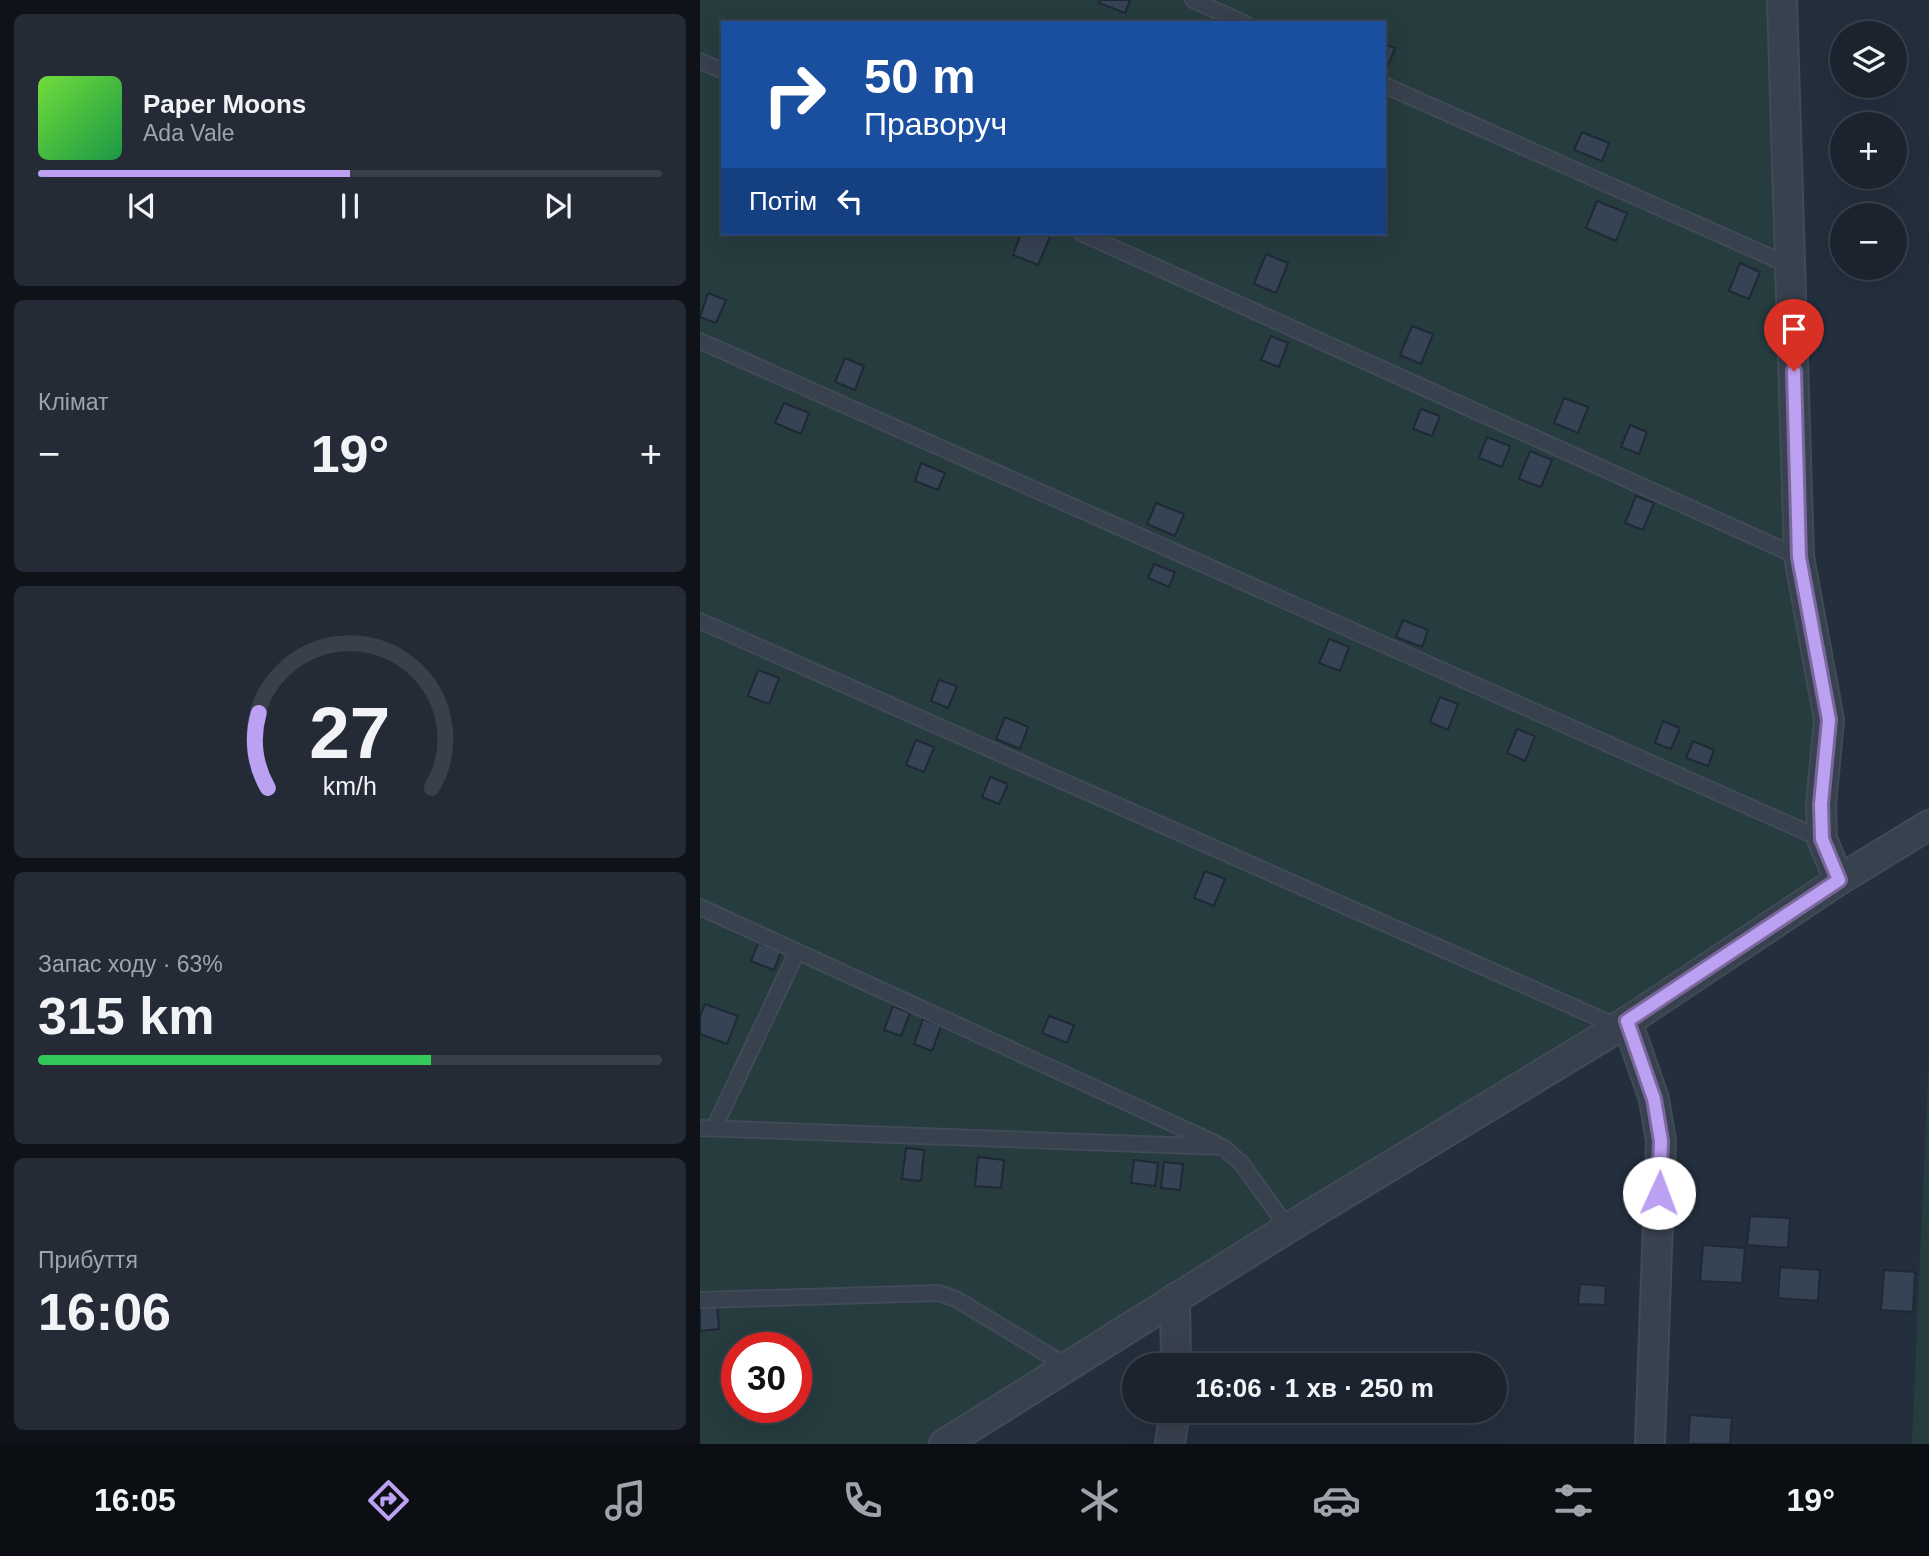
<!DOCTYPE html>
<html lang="uk">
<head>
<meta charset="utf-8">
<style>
  :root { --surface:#1b232e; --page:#242b36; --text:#f1f3f6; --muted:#a0a4aa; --line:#39404a; --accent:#bca0f2 }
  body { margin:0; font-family:Arial,sans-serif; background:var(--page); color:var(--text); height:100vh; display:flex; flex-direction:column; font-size:26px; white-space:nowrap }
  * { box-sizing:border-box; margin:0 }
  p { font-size:23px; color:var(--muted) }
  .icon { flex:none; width:38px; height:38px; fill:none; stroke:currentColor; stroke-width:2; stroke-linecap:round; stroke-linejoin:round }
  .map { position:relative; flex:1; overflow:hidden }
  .sheet { display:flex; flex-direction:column; gap:14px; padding:14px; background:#0f1319; width:700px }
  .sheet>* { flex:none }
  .top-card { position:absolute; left:21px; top:21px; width:665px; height:214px; border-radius:0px; box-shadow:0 7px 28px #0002,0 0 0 2px var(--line); background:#1a4fa0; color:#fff; overflow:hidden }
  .buttons { position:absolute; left:1130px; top:21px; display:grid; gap:14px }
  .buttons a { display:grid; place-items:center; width:77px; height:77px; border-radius:50%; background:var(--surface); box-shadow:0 7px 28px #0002,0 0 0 2px var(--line); font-size:35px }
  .speed { position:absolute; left:21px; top:1332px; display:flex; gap:14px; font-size:35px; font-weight:700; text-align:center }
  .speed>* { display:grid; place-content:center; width:91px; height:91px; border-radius:50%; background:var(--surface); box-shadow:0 7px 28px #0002,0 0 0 2px var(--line); line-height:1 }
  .speed .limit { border:10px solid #d22; background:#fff; color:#111 }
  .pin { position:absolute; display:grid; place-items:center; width:60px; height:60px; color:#fff; margin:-72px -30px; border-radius:50% 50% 50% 0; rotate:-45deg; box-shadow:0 0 7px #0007 }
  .pin .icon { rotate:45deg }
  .me { position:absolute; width:77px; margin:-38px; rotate:2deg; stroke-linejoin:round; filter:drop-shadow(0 0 5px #0008) }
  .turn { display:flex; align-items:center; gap:24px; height:147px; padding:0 28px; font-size:32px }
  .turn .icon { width:91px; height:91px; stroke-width:2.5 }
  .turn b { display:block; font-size:49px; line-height:60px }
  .then { display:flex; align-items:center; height:66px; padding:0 28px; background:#0003; gap:14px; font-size:26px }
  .big { font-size:52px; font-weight:700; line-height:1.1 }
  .sheet .tile { flex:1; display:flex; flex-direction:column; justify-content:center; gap:10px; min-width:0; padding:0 24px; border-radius:10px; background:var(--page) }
  .sheet .dial { align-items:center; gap:0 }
  .dial svg { height:182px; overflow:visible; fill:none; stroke:var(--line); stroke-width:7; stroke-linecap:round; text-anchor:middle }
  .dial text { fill:var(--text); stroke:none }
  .song { display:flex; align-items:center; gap:21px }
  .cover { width:84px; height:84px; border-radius:10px; background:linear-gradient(135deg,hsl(100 70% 55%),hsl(140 70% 35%)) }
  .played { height:7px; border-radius:4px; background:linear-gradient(90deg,var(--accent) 50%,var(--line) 50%) }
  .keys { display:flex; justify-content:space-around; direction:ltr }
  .heat { display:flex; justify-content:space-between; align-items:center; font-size:38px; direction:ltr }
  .charge { height:10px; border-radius:5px; background:linear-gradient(90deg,#34c759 63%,var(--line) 0) }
  .trip { position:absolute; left:422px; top:1353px; width:385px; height:70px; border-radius:35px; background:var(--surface); box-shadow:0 7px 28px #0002,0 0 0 2px var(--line); font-weight:700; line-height:70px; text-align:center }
  .tab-bar { display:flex; height:112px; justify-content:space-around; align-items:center; background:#0b0e12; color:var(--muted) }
  .tab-bar .icon { width:49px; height:49px }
  .tab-bar .current { color:var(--accent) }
  .tab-bar b { font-size:32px; color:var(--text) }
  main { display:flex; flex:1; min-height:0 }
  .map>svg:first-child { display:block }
</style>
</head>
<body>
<main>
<section class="sheet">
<div class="tile">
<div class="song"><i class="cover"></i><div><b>Paper Moons</b><p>Ada Vale</p></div></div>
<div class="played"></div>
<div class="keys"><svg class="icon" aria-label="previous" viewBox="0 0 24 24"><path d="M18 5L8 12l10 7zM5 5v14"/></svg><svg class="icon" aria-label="pause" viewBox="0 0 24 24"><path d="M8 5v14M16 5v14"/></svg><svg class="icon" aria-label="next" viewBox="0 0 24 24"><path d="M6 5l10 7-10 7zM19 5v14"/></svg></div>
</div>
<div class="tile"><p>Клімат</p>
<div class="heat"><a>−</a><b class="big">19°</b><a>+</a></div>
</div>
<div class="tile dial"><svg viewBox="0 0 100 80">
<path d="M14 69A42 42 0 1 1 86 69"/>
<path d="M14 69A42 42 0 0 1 10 36" stroke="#bca0f2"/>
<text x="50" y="56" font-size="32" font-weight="700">27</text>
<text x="50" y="72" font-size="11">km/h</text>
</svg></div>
<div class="tile"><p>Запас ходу · 63%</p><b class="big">315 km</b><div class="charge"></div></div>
<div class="tile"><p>Прибуття</p><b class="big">16:06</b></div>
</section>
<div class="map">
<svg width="1229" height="1444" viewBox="0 0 1229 1444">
  <rect width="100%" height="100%" fill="#242f3e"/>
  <path fill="#263c3f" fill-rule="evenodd" d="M0,0H1082L1099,557L1129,720L1121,804L1139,880L244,1444H0ZM23,23H684V233H23ZM37,1348H96V1407H37Z
    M1229,1051V1444H1212Z"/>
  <path fill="#364354" stroke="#1f2835" stroke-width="2" d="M400,0H430L425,13L399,3Z
    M684,44L695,48L686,70L684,69Z
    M882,132L909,143L902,161L874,150Z
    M897,201L927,213L916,241L886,228Z
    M321,233H339L350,237L338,265L313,255Z
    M566,254L588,263L576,293L554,284Z
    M1040,263L1060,272L1049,299L1029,291Z
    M8,293L26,300L16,323L0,317Z
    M712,326L733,334L721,364L700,355Z
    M571,336L588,343L579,367L561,360Z
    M145,358L164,366L155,390L135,382Z
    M864,398L888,407L878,433L854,423Z
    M84,403L109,413L101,434L75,423Z
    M721,409L740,416L732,436L713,429Z
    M930,425L947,432L939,454L921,447Z
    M787,437L810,446L802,467L779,458Z
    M830,451L852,460L841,487L819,479Z
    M221,463L245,473L238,490L215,481Z
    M936,496L954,503L943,530L925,523Z
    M456,503L484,514L475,536L447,524Z
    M454,564L475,572L469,587L448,578Z
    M703,620L728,630L722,647L696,637Z
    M629,639L649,647L640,671L619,663Z
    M58,670L79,678L69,704L48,696Z
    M239,680L257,686L248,708L231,701Z
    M740,697L758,704L748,730L730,722Z
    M305,717L328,727L320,749L296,739Z
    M963,721L980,728L971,749L955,743Z
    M817,729L835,736L825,761L807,753Z
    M216,740L234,747L224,772L206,765Z
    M993,741L1014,750L1008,766L986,758Z
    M290,777L308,784L299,804L282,797Z
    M505,871L525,879L514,906L494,898Z
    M58,943L81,952L74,970L51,961Z
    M5,1004L38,1016L27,1044L0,1034V1016Z
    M193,1006L210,1013L201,1036L184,1030Z
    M349,1016L374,1025L367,1043L342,1033Z
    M223,1019L241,1026L232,1051L214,1044Z
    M206,1148L224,1150L221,1181L202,1179Z
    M278,1157L304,1160L301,1188L275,1186Z
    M434,1160L458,1163L455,1186L431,1183Z
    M464,1162L483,1164L480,1190L461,1188Z
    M1050,1216L1090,1218L1088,1248L1047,1245Z
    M1003,1245L1045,1248L1042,1283L1000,1281Z
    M1080,1267L1120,1270L1118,1301L1078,1298Z
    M1184,1270L1215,1272L1213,1312L1181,1310Z
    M880,1284L906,1286L905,1305L878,1304Z
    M17,1303L19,1329L0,1331V1304Z
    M990,1415L1032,1418L1030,1444H988Z"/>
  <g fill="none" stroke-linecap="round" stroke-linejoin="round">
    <g stroke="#414a57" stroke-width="18">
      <path id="lane" d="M493,0L544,23
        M0,61L23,71
        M684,85L1091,266
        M381,233L1099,557
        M0,341L1122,839
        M0,621L919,1027
        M0,907L515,1143
        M0,1128L523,1147L542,1164L588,1228
        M14,1128L97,952
        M0,1300L239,1293L256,1299L367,1366"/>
    </g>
    <g stroke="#414a57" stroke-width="32">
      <path id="street" d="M1082,0L1099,557L1129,720L1121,804L1122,839L1139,880
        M927,1021L954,1099L961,1141L950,1444
        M475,1298L476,1365
        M244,1444L588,1228L919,1027L1139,880L1229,825
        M470,1444L475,1410"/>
    </g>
    <use href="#lane" stroke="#38414e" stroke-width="14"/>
    <use href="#street" stroke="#38414e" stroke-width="28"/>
  </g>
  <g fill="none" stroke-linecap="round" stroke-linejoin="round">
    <g stroke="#7a689d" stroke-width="18">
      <path id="route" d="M959,1193L961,1141L954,1099L927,1021L1139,880L1122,839L1121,804L1129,720L1099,557L1094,371"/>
    </g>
    <use href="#route" stroke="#bca0f2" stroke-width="12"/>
  </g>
</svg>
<div class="buttons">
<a><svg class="icon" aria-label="layers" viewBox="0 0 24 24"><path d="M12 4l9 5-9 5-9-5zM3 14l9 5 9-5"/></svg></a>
<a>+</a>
<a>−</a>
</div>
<div class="speed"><div class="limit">30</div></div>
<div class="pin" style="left:1094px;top:371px;background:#d93025"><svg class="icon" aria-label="arrive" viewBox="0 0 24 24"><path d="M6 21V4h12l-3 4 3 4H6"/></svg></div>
<svg class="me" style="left:959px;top:1193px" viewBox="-20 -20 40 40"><circle r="19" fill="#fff"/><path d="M0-13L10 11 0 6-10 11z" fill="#bca0f2"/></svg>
<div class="trip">16:06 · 1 хв · 250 m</div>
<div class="top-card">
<div class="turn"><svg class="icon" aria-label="right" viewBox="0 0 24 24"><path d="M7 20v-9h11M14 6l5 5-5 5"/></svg><div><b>50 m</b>Праворуч</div></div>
<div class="then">Потім<svg class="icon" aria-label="left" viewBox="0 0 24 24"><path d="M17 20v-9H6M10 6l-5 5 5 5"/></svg></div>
</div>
</div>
</main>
<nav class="tab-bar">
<b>16:05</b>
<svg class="icon current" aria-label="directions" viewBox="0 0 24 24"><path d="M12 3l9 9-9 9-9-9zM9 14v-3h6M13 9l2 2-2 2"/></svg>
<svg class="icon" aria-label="music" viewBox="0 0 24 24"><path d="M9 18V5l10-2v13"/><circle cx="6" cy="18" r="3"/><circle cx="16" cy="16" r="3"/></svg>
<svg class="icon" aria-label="phone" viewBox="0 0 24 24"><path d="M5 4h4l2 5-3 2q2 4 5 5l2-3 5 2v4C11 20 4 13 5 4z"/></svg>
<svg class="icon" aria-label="climate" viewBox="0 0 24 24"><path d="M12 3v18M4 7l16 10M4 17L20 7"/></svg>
<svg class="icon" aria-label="car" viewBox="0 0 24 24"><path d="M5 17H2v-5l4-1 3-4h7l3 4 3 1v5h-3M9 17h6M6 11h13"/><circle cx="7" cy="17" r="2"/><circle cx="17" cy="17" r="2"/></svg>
<svg class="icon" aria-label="filters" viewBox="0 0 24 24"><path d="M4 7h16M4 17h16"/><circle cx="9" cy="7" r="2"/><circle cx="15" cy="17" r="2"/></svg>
<b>19°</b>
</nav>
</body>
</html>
